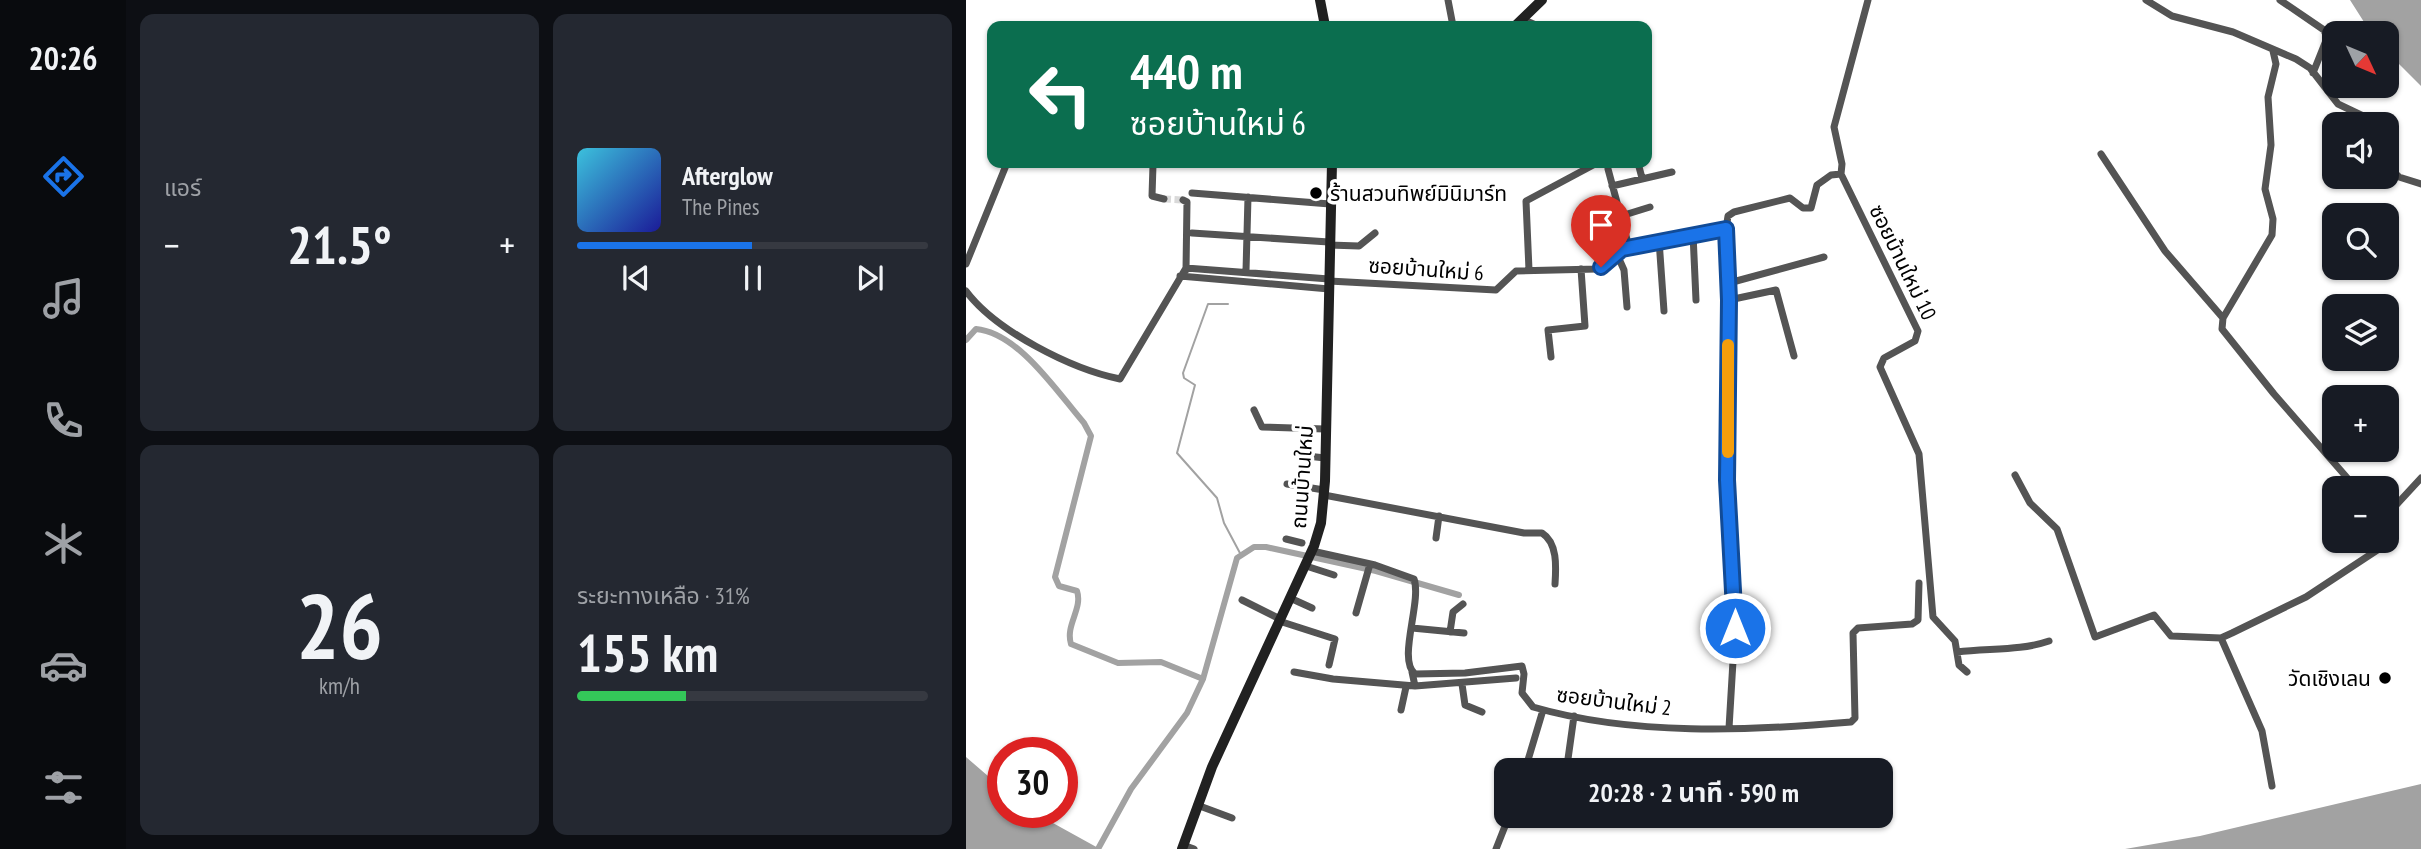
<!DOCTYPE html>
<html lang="th">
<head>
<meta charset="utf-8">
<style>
  :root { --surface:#171b24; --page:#242831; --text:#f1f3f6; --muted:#9ea1a6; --line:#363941; --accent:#1a73e8 }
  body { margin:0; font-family:"PT Sans Narrow","Noto Sans Thai",sans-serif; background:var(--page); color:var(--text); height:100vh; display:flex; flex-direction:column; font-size:26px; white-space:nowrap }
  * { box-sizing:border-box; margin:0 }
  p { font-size:23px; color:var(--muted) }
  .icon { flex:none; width:38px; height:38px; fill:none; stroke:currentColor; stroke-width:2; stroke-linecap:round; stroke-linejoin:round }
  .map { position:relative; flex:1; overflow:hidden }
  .side { display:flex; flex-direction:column; gap:14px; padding:14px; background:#0d0f14; width:840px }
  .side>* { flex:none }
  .top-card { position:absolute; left:21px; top:21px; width:665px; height:147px; border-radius:14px; box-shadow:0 2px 5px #0004; background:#0b6e4f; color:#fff; overflow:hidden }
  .needle { width:46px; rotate:134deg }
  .controls { position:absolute; left:1356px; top:21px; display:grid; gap:14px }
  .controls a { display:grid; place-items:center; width:77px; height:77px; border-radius:14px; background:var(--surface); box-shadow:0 2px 5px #0004; font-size:35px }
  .speed { position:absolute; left:21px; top:737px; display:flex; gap:14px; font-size:35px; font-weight:700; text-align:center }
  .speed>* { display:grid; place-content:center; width:91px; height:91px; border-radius:50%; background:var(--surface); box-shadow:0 2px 5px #0004; line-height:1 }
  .speed .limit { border:10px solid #d22; background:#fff; color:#111 }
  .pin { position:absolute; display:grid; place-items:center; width:60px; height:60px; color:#fff; margin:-72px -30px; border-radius:50% 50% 50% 0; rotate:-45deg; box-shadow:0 0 7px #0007 }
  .pin .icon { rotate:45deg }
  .me { position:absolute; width:77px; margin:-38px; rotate:0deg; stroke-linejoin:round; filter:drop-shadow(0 0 5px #0008) }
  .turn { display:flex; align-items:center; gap:24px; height:147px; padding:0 28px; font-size:32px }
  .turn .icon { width:91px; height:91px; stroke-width:2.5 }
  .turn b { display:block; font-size:49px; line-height:60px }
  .big { font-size:52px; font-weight:700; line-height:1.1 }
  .side .widget { flex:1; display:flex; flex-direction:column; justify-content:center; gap:10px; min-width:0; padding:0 24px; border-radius:14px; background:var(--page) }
  .side .dial { align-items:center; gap:0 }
  .dial b { font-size:91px; line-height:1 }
  .song { display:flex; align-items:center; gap:21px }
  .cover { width:84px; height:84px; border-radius:10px; background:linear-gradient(135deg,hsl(190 70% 55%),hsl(240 70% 35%)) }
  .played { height:7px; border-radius:4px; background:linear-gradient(90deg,var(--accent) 50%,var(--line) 50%) }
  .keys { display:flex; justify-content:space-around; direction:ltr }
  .heat { display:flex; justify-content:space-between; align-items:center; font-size:38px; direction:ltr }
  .charge { height:10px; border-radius:5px; background:linear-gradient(90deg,#34c759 31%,var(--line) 0) }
  .side .tiles { flex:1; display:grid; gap:14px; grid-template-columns:repeat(2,1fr) }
  .trip { position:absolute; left:528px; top:758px; width:399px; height:70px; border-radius:14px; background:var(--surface); box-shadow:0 2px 5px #0004; font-weight:700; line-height:70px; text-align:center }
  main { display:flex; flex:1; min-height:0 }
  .tab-bar { display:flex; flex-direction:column; width:126px; justify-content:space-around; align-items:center; background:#090b0e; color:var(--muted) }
  .tab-bar .icon { width:49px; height:49px }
  .tab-bar .active { color:var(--accent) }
  .tab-bar b { font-size:32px; color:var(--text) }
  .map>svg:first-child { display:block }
</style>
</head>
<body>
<main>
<nav class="tab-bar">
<b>20:26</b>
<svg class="icon active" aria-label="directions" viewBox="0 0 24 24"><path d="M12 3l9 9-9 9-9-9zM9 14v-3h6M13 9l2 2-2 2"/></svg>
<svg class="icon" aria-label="music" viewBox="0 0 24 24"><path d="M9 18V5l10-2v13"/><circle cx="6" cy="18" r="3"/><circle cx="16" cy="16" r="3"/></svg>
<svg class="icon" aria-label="phone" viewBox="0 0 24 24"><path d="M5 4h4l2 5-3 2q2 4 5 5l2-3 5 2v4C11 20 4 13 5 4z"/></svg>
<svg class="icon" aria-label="climate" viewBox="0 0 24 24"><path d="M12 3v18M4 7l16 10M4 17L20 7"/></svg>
<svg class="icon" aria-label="car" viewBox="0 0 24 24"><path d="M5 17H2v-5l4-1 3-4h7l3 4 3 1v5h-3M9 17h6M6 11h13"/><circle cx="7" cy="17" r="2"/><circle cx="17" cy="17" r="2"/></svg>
<svg class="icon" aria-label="filters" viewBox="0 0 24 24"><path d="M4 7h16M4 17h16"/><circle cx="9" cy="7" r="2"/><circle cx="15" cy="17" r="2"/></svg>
</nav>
<section class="side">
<div class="tiles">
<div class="widget"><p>แอร์</p>
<div class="heat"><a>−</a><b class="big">21.5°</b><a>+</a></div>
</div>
<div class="widget">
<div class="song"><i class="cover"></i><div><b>Afterglow</b><p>The Pines</p></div></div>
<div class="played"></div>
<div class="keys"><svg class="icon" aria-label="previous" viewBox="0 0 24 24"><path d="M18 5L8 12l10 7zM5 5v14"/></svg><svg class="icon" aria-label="pause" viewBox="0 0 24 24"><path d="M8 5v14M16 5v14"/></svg><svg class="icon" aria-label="next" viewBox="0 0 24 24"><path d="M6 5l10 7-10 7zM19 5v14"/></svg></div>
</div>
<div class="widget dial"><b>26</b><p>km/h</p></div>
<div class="widget"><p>ระยะทางเหลือ · 31%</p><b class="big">155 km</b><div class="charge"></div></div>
</div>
</section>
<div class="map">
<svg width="1455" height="849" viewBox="0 0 1455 849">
  <rect width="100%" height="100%" fill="#fff"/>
  <path fill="#a2a2a2" d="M1384,0H1455V86L1421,52V33H1405Z
    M0,757L37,789V812H67L134,849H0Z
    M1455,784V849H1159L1234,836Z"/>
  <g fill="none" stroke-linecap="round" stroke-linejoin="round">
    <path stroke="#a2a2a2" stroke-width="2" d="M262,304H242L217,373L218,378L229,385L211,453L251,498L258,523L275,555"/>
    <path stroke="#a2a2a2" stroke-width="6" d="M0,340L10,329C53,333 91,392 118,423L125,436L89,577L93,586L111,591C117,609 99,625 105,644L152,663L195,662L237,679
      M132,849L165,789L221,713L237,679L271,558L288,547H300L410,571L493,595"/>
    <path stroke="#d9d9d9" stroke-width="7" stroke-dasharray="7 3.5" stroke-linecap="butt" d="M198,199L217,200"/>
    <path stroke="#545454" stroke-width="7" d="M482,0L487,26
      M902,0L868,127L876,164L875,174L952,331L949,341L918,358L914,367L953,454L967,617L989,641L993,665L1001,672
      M1180,0L1206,16L1267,32L1330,59L1344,68L1372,104L1414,124
      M1314,0L1358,30L1361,38L1347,73
      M556,19L572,26
      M93,26H95
      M1307,51L1310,64L1302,97L1305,145L1299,189L1307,219L1306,235L1257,318L1256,329L1308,394L1390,488
      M1421,127L1429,136L1425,169L1433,177L1455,184
      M681,138H682
      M1135,154L1199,251L1257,318
      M672,163L676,178
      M187,165L186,196L198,199
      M642,169L663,247
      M646,186L706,172
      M226,193L364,204
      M217,200L221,202L220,270
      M655,216L684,207
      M760,229L763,300L761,480L770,611L763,728
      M226,233L363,242
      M727,234L730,300
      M693,240L698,311
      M363,245L393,246L409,233
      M650,252L658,270L661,307
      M0,264L41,163
      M563,270L560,201L631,163
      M280,271L282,197
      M214,276L363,289
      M363,281L530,290L550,271L631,269L656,249L760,229L762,216L768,212L824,198L837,208H845L851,185L865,175L875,174
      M763,283L858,257
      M0,291C30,331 105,369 154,379L220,268L363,279
      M763,300L810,290L828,356
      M585,357L582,330L619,326L615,269
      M288,410L296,427L359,429
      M332,455L359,458
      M1049,475L1064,503L1091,529L1129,637L1188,615L1205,636L1255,638L1266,633L1340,597L1425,541L1421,535
      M321,484L358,490
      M358,495L558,533H576C592,543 590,568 589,584
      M1421,515L1455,478
      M470,538L473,516
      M320,539L336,543
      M346,551L409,565L448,579C456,602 431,660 449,674L499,673L556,666L558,674L556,693L567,707C667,736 782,731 885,722L889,718L887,633L892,628L946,624L952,620L953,583
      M340,566L368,575
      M324,598L346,608
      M276,600L314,619
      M390,613L404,564
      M313,621L369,639L363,665
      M446,628L498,633
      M484,632L487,612L497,604
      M1255,638L1296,731L1306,786
      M991,652C1023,648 1054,651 1083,641
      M328,672L367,679L449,686
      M446,672L449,686L550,678
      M496,684L499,705L516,712
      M435,710L440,687
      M601,766L608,716
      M559,770L577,710
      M231,805L266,818
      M217,845L228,849
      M530,849L543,816"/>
    <path stroke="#212121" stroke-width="10" d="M354,0L359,26
      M549,26L576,0
      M216,849L246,767L348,546L355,523L359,481L366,163"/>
  </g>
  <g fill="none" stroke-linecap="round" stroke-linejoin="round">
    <g stroke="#114b97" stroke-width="18">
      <path id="route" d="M635,267L656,249L760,229L763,300L761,480L769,628"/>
    </g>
    <use href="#route" stroke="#1a73e8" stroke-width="12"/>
    <path stroke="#f59e0b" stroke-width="12" d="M762,452V345"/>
  </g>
  <g fill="#000" stroke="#fff" stroke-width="2.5">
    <circle cx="350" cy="193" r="7"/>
    <circle cx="1419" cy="678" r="7"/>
  </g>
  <g text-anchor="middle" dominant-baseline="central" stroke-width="7" stroke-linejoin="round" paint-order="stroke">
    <g font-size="21" fill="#000" stroke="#fff" text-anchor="start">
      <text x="364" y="193">ร้านสวนทิพย์มินิมาร์ท</text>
      <text x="1405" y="678" text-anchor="end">วัดเชิงเลน</text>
    </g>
    <g font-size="21" fill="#000" stroke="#fff">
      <text transform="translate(937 262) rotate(64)">ซอยบ้านใหม่ 10</text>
      <text transform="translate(460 269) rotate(4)">ซอยบ้านใหม่ 6</text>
      <text transform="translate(336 477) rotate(-86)">ถนนบ้านใหม่</text>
      <text transform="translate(648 701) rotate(7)">ซอยบ้านใหม่ 2</text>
    </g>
  </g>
</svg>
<div class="controls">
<a><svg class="needle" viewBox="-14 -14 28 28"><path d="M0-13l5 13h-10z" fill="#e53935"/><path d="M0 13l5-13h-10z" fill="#9ea1a6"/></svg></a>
<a><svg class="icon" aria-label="sound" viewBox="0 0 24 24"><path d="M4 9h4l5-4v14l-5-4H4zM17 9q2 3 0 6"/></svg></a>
<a><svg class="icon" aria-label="search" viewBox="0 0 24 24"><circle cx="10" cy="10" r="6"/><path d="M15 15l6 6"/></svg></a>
<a><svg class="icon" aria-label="layers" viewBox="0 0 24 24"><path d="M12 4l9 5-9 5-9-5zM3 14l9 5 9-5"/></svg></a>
<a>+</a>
<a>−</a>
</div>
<div class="speed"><div class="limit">30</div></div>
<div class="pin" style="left:635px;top:267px;background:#d93025"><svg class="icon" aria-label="arrive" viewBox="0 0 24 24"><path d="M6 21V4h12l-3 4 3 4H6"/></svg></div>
<svg class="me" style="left:769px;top:628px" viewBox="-20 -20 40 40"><circle r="17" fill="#1a73e8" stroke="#fff" stroke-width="3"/><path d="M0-11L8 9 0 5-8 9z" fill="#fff"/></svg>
<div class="trip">20:28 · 2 นาที · 590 m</div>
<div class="top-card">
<div class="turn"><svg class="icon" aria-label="left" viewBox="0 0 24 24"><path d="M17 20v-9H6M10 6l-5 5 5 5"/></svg><div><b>440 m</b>ซอยบ้านใหม่ 6</div></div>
</div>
</div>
</main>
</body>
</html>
